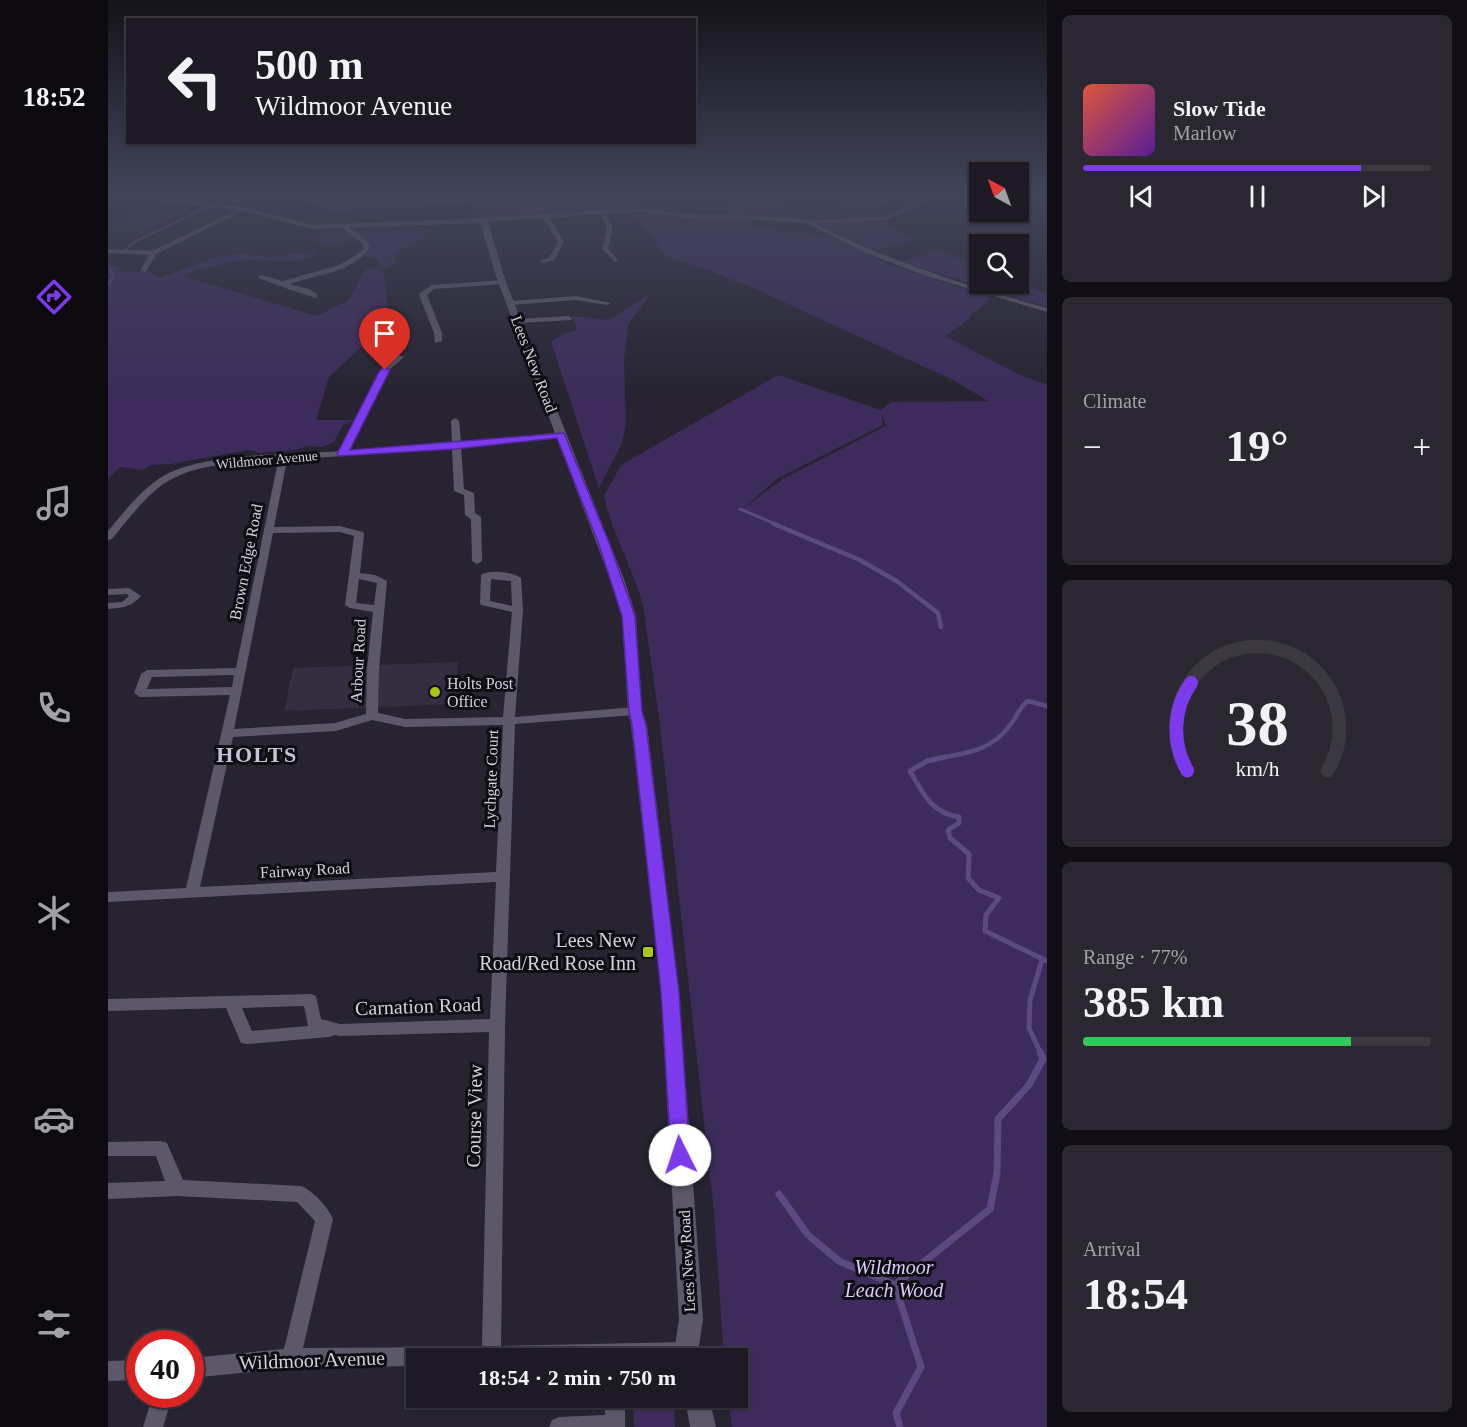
<!DOCTYPE html>
<html lang="en">
<head>
<meta charset="utf-8">
<style>
  :root { --surface:#1d1a25; --page:#2a2732; --text:#f1f3f6; --muted:#a0a1a7; --line:#3b3842; --accent:#7c3aed }
  body { margin:0; font-family:Georgia,serif; background:var(--page); color:var(--text); height:100vh; display:flex; flex-direction:column; font-size:22px; white-space:nowrap }
  * { box-sizing:border-box; margin:0 }
  p { font-size:20px; color:var(--muted) }
  .icon { flex:none; width:33px; height:33px; fill:none; stroke:currentColor; stroke-width:2; stroke-linecap:round; stroke-linejoin:round }
  .map { position:relative; flex:1; overflow:hidden }
  .sheet { display:flex; flex-direction:column; gap:15px; padding:15px; background:#100e14; width:420px }
  .sheet>* { flex:none }
  .guide { position:absolute; left:18px; top:18px; width:570px; height:126px; border-radius:0px; box-shadow:0 2px 4px #0004,0 0 0 2px var(--line); background:#1d1a25; color:var(--text); overflow:hidden }
  .needle { width:39px; rotate:319deg }
  .fabs { position:absolute; left:861px; top:162px; display:grid; gap:12px }
  .fabs a { display:grid; place-items:center; width:60px; height:60px; border-radius:0px; background:var(--surface); box-shadow:0 2px 4px #0004,0 0 0 2px var(--line); font-size:30px }
  .speed { position:absolute; left:18px; top:1330px; display:flex; gap:12px; font-size:30px; font-weight:700; text-align:center }
  .speed>* { display:grid; place-content:center; width:78px; height:78px; border-radius:50%; background:var(--surface); box-shadow:0 2px 4px #0004,0 0 0 2px var(--line); line-height:1 }
  .speed .limit { border:9px solid #d22; background:#fff; color:#111 }
  .pin { position:absolute; display:grid; place-items:center; width:51px; height:51px; color:#fff; margin:-62px -26px; border-radius:50% 50% 50% 0; rotate:-45deg; box-shadow:0 0 6px #0007 }
  .pin .icon { rotate:45deg }
  .me { position:absolute; width:66px; margin:-33px; rotate:356deg; stroke-linejoin:round; filter:drop-shadow(0 0 4px #0008) }
  .turn { display:flex; align-items:center; gap:21px; height:126px; padding:0 30px; font-size:27px }
  .turn .icon { width:78px; height:78px; stroke-width:2.5 }
  .turn b { display:block; font-size:42px; line-height:51px }
  .big { font-size:45px; font-weight:800; line-height:1.1 }
  .sheet .tile { flex:1; display:flex; flex-direction:column; justify-content:center; gap:9px; min-width:0; padding:0 21px; border-radius:9px; background:var(--page) }
  .sheet .dial { align-items:center; gap:0 }
  .dial svg { height:156px; overflow:visible; fill:none; stroke:var(--line); stroke-width:7; stroke-linecap:round; text-anchor:middle }
  .dial text { fill:var(--text); stroke:none }
  .song { display:flex; align-items:center; gap:18px }
  .cover { width:72px; height:72px; border-radius:9px; background:linear-gradient(135deg,hsl(10 70% 55%),hsl(270 70% 35%)) }
  .played { height:6px; border-radius:3px; background:linear-gradient(90deg,var(--accent) 80%,var(--line) 80%) }
  .keys { display:flex; justify-content:space-around; direction:ltr }
  .heat { display:flex; justify-content:space-between; align-items:center; font-size:33px; direction:ltr }
  .charge { height:9px; border-radius:4px; background:linear-gradient(90deg,#34c759 77%,var(--line) 0) }
  .trip { position:absolute; left:298px; top:1348px; width:342px; height:60px; border-radius:0px; background:var(--surface); box-shadow:0 2px 4px #0004,0 0 0 2px var(--line); font-weight:800; line-height:60px; text-align:center }
  main { display:flex; flex:1; min-height:0 }
  .menu { display:flex; flex-direction:column; width:108px; justify-content:space-around; align-items:center; background:#0c0a0f; color:var(--muted) }
  .menu .icon { width:42px; height:42px }
  .menu .active { color:var(--accent) }
  .menu b { font-size:27px; color:var(--text) }
  .map>svg:first-child { display:block }
</style>
</head>
<body>
<main>
<nav class="menu">
<b>18:52</b>
<svg class="icon active" aria-label="directions" viewBox="0 0 24 24"><path d="M12 3l9 9-9 9-9-9zM9 14v-3h6M13 9l2 2-2 2"/></svg>
<svg class="icon" aria-label="music" viewBox="0 0 24 24"><path d="M9 18V5l10-2v13"/><circle cx="6" cy="18" r="3"/><circle cx="16" cy="16" r="3"/></svg>
<svg class="icon" aria-label="phone" viewBox="0 0 24 24"><path d="M5 4h4l2 5-3 2q2 4 5 5l2-3 5 2v4C11 20 4 13 5 4z"/></svg>
<svg class="icon" aria-label="climate" viewBox="0 0 24 24"><path d="M12 3v18M4 7l16 10M4 17L20 7"/></svg>
<svg class="icon" aria-label="car" viewBox="0 0 24 24"><path d="M5 17H2v-5l4-1 3-4h7l3 4 3 1v5h-3M9 17h6M6 11h13"/><circle cx="7" cy="17" r="2"/><circle cx="17" cy="17" r="2"/></svg>
<svg class="icon" aria-label="filters" viewBox="0 0 24 24"><path d="M4 7h16M4 17h16"/><circle cx="9" cy="7" r="2"/><circle cx="15" cy="17" r="2"/></svg>
</nav>
<div class="map">
<svg width="939" height="1427" viewBox="0 0 939 1427">
  <rect width="100%" height="100%" fill="#272331"/>
  <path fill="#342e40" d="M705,199L720,200L763,212L770,217L718,220L666,218L688,200Z
    M38,202L86,207L33,234L0,229Z
    M350,662L347,704L176,711L185,668Z"/>
  <path fill="#3d2c5b" fill-rule="evenodd" d="M127,194H272L274,208L223,210L188,199L125,201L119,197Z
    M527,194L530,208L495,213L372,218L369,204L277,208L272,195Z
    M573,194H825L808,202L791,198L763,212L714,198L685,199L663,217L620,214L618,196Z
    M522,213L598,219H642L644,227L722,237L785,266L884,298L865,313L860,320L837,336L910,374L939,385V1427H624L620,1398H630V1359H616L606,1212L551,717L535,605C525,568 504,534 496,496L513,465L670,375L773,410L783,402L880,401L847,381L652,291L602,271L557,256L541,232ZM774,414L778,426L675,479L634,509L670,478L775,425Z
    M778,219V224L805,240L769,250L731,236L709,224Z
    M222,230L315,231L319,236L287,252V264L275,269L283,331L272,330L221,377L208,420H247L235,425L226,442L214,447L200,446L187,450L153,453L141,450L63,464L43,465L35,470L12,467L0,479V265L13,268L10,272H41L52,278L104,258L132,254L164,257L210,251C191,268 165,260 143,260C124,261 91,268 75,276L208,316L241,300L257,270L272,266L270,258L250,256L255,249L253,241L206,244L216,232Z
    M830,250L871,267L872,284L911,282L939,294V307L794,262Z
    M543,293L520,325L516,360L518,425L514,443L491,488L443,342L455,334L469,330L464,316L501,320Z
    M525,1398H562L566,1401L567,1427H526Z"/>
  <g fill="none" stroke-linecap="round" stroke-linejoin="round">
    <path stroke="#5b497f" stroke-width="2" d="M17,250L28,241L115,200L156,194
      M0,285L6,276L2,269"/>
    <path stroke="#5b497f" stroke-width="3" d="M632,509L670,525"/>
    <path stroke="#5b497f" stroke-width="4.5" d="M666,524L752,560L790,582L830,613L833,627
      M827,759C857,753 883,752 903,724C909,716 912,706 920,701L939,706"/>
    <path stroke="#5b497f" stroke-width="5" d="M837,757L819,761L802,771C815,793 823,813 851,817V823L840,830L842,838L861,854L860,878L871,890L891,898L878,915L877,931L939,961
      M933,1054L921,1028L922,1000L934,960"/>
    <path stroke="#5b497f" stroke-width="7" d="M671,1194L700,1235L731,1261L787,1285
      M792,1427L788,1413L813,1367L787,1285L882,1209L889,1173L890,1119L921,1085L935,1059L932,1052"/>
    <path fill="#5d5869" fill-rule="evenodd" d="M107,194H117L82,205L79,203Z
      M828,194H836L778,220L707,224C781,261 859,286 939,308V312L815,275L756,252L698,223L634,219H588L532,212L498,214L505,228L500,248L510,260L507,262L494,248L499,228L492,214L442,218L456,242L446,260L435,263L432,261L441,258L450,242L435,218L375,222L372,220L375,218L532,208L588,215H634L714,220L777,216Z
      M135,207L137,208V210L48,254L38,272L32,271L41,255L0,253V249L44,251Z
      M234,226C245,227 258,238 262,248C243,273 210,274 182,284L201,289L209,294V298C205,298 154,280 149,277L153,275L175,281L231,265L250,254L256,248L253,242L234,228Z
      M394,280H397V284L326,289L319,295L334,333V341L327,343L326,333L311,295L312,293L324,285Z
      M468,296L503,303L499,305L468,300L403,305L399,303L403,301Z
      M460,316L464,318L463,320L411,323L407,321L411,319Z
      M289,355L296,357L280,371L241,451L344,442L343,421L347,418L351,421L353,442L453,432L457,435L453,438L353,447L356,489L366,493L367,513L373,517L374,561L369,564L364,561L363,519L357,515L356,495L346,491L344,448L179,460L166,527L232,526L255,532L256,534L252,573L267,575L279,581L271,669L270,713L297,719L395,717L404,612L373,605L372,603L373,575C381,569 405,572 413,578L415,610L407,717L527,707L533,711L527,715L407,724L397,1025L393,1346L578,1342L585,1345L588,1352L584,1359H309V1366L183,1368L82,1378V1358L176,1349L207,1221L189,1202L69,1196L0,1199V1183L57,1181L48,1156H0V1142L53,1141L59,1143L75,1180L193,1186C205,1191 220,1207 225,1219L195,1348L374,1347L381,1032L232,1036L227,1035L221,1037L139,1044L133,1043L118,1008L0,1011V999L203,994L208,996L213,1019L232,1024L382,1019L388,882L0,902V892L78,888L122,695L32,697L26,693L33,674L39,670L128,668L170,461C129,463 84,462 50,488C32,503 18,522 4,539L0,540V531C16,512 31,492 52,478C91,452 183,455 232,451L273,370ZM232,532L246,536L237,605L242,608L265,612L259,669L258,714L227,723L126,729L165,533ZM251,579L269,583L266,605L248,603ZM383,579L403,581L404,606L382,601ZM126,675L124,687L39,689L44,677ZM264,720L297,727L395,725L388,872L92,887L125,737L228,731ZM196,1006L200,1026L144,1031L134,1008Z
      M21,588L33,596C23,607 15,608 0,609V603L14,602L21,596L19,594L0,595V589Z
      M32,1360V1380L0,1381V1361Z
      M45,1395H65L55,1427H35Z
      M497,1398H517V1427H441L444,1420L451,1417L497,1415Z"/>
    <path fill="#5d5869" fill-rule="evenodd" d="M18,194L135,207L206,225L375,218L379,220L398,282L516,579L528,616L534,711L539,725L571,992L595,1319L590,1352L592,1359H568L566,1352L571,1319L553,992L523,725L520,711L514,616L502,579L390,282L372,223L206,229L134,211L36,200Z
      M577,1398H601L608,1427H582Z"/>
  </g>
  <linearGradient id="sky" x2="0" y2="1"><stop stop-color="#15131b"/><stop offset="0.49" stop-color="#41455a"/><stop offset="1" stop-color="#41455a" stop-opacity="0"/></linearGradient>
  <rect width="939" height="394" fill="url(#sky)"/>
  <path fill="#7c3aed" stroke="#51269a" stroke-width="1.5" d="M277,367L282,370L242,450L456,433L502,545L527,616L534,711L538,725L571,992L582,1155L579,1161L572,1164L565,1161L563,1155L553,992L524,725L521,711L514,616L491,545L449,438L348,449L231,456L229,454L272,370Z"/>
  <g fill="#abc716" stroke="#0f0d14" stroke-width="2">
    <circle cx="327" cy="692" r="6"/>
    <rect x="534" y="946" width="12" height="12" rx="3"/>
  </g>
  <g text-anchor="middle" dominant-baseline="central" stroke-width="6" stroke-linejoin="round" paint-order="stroke">
    <g font-size="14" fill="#d4d1db" stroke="#0f0d14">
      <text transform="translate(159 460) rotate(-5)">Wildmoor Avenue</text>
    </g>
    <g font-size="16" fill="#d4d1db" stroke="#0f0d14">
      <text transform="translate(426 364) rotate(69)">Lees New Road</text>
      <text transform="translate(138 562) rotate(-79)">Brown Edge Road</text>
      <text transform="translate(250 661) rotate(-87)">Arbour Road</text>
      <text transform="translate(383 779) rotate(-88)">Lychgate Court</text>
      <text transform="translate(197 870) rotate(-3)">Fairway Road</text>
      <text transform="translate(579 1261) rotate(-93)">Lees New Road</text>
    </g>
    <g font-size="16" fill="#d4d1db" stroke="#0f0d14" text-anchor="start">
      <text x="339" y="683">Holts Post<tspan x="339" dy="18">Office</tspan></text>
    </g>
    <g font-size="20" fill="#d4d1db" stroke="#0f0d14" text-anchor="end">
      <text x="528" y="940">Lees New<tspan x="528" dy="23">Road/Red Rose Inn</tspan></text>
    </g>
    <g font-size="20" fill="#d4d1db" stroke="#0f0d14">
      <text transform="translate(310 1006) rotate(-2)">Carnation Road</text>
      <text transform="translate(366 1116) rotate(-89)">Course View</text>
      <text transform="translate(204 1360) rotate(-2)">Wildmoor Avenue</text>
    </g>
    <g font-size="20" font-style="italic" fill="#dbccfe" stroke="#0f0d14">
      <text x="786" y="1267">Wildmoor<tspan x="786" dy="23">Leach Wood</tspan></text>
    </g>
    <g font-size="22" font-weight="bold" letter-spacing="1.5" fill="#c7c2d4" stroke="#0f0d14">
      <text x="149" y="754">HOLTS</text>
    </g>
  </g>
</svg>
<div class="fabs">
<a><svg class="needle" viewBox="-14 -14 28 28"><path d="M0-13l5 13h-10z" fill="#e53935"/><path d="M0 13l5-13h-10z" fill="#a0a1a7"/></svg></a>
<a><svg class="icon" aria-label="search" viewBox="0 0 24 24"><circle cx="10" cy="10" r="6"/><path d="M15 15l6 6"/></svg></a>
</div>
<div class="speed"><div class="limit">40</div></div>
<div class="pin" style="left:277px;top:370px;background:#d93025"><svg class="icon" aria-label="arrive" viewBox="0 0 24 24"><path d="M6 21V4h12l-3 4 3 4H6"/></svg></div>
<svg class="me" style="left:572px;top:1155px" viewBox="-20 -20 40 40"><circle r="19" fill="#fff"/><path d="M0-13L10 11 0 6-10 11z" fill="#7c3aed"/></svg>
<div class="trip">18:54 · 2 min · 750 m</div>
<div class="guide">
<div class="turn"><svg class="icon" aria-label="left" viewBox="0 0 24 24"><path d="M17 20v-9H6M10 6l-5 5 5 5"/></svg><div><b>500 m</b>Wildmoor Avenue</div></div>
</div>
</div>
<section class="sheet">
<div class="tile">
<div class="song"><i class="cover"></i><div><b>Slow Tide</b><p>Marlow</p></div></div>
<div class="played"></div>
<div class="keys"><svg class="icon" aria-label="previous" viewBox="0 0 24 24"><path d="M18 5L8 12l10 7zM5 5v14"/></svg><svg class="icon" aria-label="pause" viewBox="0 0 24 24"><path d="M8 5v14M16 5v14"/></svg><svg class="icon" aria-label="next" viewBox="0 0 24 24"><path d="M6 5l10 7-10 7zM19 5v14"/></svg></div>
</div>
<div class="tile"><p>Climate</p>
<div class="heat"><a>−</a><b class="big">19°</b><a>+</a></div>
</div>
<div class="tile dial"><svg viewBox="0 0 100 80">
<path d="M14 69A42 42 0 1 1 86 69"/>
<path d="M14 69A42 42 0 0 1 16 24" stroke="#7c3aed"/>
<text x="50" y="56" font-size="32" font-weight="700">38</text>
<text x="50" y="72" font-size="11">km/h</text>
</svg></div>
<div class="tile"><p>Range · 77%</p><b class="big">385 km</b><div class="charge"></div></div>
<div class="tile"><p>Arrival</p><b class="big">18:54</b></div>
</section>
</main>
</body>
</html>
